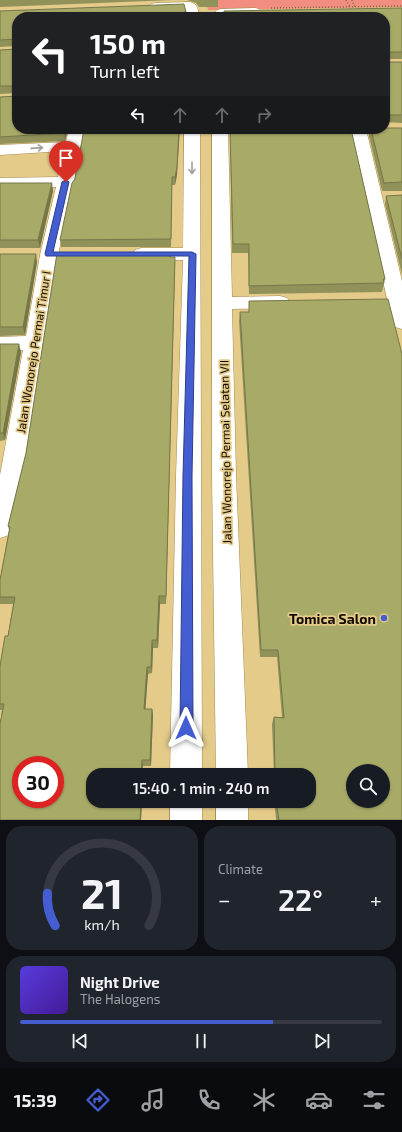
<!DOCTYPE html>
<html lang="en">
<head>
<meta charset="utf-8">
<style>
  :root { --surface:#171b24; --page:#20242c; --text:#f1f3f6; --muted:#9ea1a6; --line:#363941; --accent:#445ed2 }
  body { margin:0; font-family:"Exo 2",sans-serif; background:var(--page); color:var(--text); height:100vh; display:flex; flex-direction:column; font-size:15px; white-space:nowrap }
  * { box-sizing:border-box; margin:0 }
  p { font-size:13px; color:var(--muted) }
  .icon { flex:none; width:22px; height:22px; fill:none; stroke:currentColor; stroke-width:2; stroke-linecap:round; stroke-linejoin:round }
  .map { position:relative; height:820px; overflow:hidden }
  .side { display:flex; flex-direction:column; gap:6px; padding:6px; background:#0d0f14; flex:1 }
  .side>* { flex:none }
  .guide { position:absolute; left:12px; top:12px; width:378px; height:122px; border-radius:16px; box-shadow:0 1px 3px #0004; background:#202124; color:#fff; overflow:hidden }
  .controls { position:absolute; left:346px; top:764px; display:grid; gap:8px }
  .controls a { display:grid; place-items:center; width:44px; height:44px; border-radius:50%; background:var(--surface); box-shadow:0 1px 3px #0004; font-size:20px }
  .speed { position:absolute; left:12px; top:756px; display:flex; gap:8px; font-size:20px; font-weight:700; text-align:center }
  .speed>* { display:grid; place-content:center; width:52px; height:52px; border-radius:50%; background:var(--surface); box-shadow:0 1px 3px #0004; line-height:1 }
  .speed .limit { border:6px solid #d22; background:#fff; color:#111 }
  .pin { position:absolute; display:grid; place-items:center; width:34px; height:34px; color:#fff; margin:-41px -17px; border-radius:50% 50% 50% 0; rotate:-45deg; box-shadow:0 0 4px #0007 }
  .pin .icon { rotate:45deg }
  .me { position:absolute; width:44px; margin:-22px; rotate:0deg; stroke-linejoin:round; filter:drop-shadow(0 0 3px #0008) }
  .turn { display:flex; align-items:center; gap:14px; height:84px; padding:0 12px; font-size:18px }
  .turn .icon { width:52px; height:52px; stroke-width:2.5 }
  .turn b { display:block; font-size:28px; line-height:34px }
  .lanes { display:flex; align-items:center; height:38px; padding:0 12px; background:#0003; justify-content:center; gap:20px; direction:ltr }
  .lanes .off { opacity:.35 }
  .big { font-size:30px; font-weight:600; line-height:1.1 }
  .side .tile { flex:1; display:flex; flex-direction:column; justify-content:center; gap:6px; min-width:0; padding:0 14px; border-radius:16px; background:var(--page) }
  .side .dial { align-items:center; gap:0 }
  .dial svg { height:104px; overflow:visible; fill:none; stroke:var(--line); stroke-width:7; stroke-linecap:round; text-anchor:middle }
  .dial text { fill:var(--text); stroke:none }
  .song { display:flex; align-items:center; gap:12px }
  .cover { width:48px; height:48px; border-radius:6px; background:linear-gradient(135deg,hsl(250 70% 55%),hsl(260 70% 35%)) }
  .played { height:4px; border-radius:2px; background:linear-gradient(90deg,var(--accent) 70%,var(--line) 70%) }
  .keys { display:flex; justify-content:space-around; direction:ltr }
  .heat { display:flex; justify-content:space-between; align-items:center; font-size:22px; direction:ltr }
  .side .tiles { flex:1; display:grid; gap:6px; grid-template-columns:1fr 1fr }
  .tile:last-child { grid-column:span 2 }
  .trip { position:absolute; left:86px; top:768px; width:230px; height:40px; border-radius:16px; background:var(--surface); box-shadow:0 1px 3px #0004; font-weight:600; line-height:40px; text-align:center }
  .dock { display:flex; height:64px; justify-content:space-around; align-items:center; background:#090b0e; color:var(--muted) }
  .dock .icon { width:28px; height:28px }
  .dock .selected { color:var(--accent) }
  .dock b { font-size:18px; color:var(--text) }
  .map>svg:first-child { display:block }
</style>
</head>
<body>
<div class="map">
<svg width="402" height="820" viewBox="0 0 402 820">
  <rect width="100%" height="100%" fill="#e4cb8a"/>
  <path fill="#f18e7f" d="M206,0H402V7L208,10Z"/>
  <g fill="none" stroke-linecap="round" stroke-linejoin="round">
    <g stroke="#a48c4d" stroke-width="1">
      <path id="minor" d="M190,2C199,5 198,9 198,17H186V10L155,11L151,10L149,7L151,4L155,3Z
        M255,8L259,9L261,12L259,15L211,17L217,10L221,9Z
        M69,129H85L58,255L27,461L12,528L9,535L0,538V475L23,350L0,351V337L26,336L40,255L56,187L0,188V178L58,177L64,151L0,155V145L66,142Z
        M184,129H200L202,775H170L176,476L183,260H141L135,258L132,254L135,250L141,248H183Z
        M212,129H228L232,297L280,296L287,298L290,302L287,306L280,308L232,309L236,474L248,775H216L212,474Z
        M350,129H366L402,281V329L395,327L392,322Z
        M170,801H202V820H170Z
        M216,801H248V820H216Z"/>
    </g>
    <path stroke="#7c6b45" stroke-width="1.5" stroke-dasharray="1 2" stroke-linecap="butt" d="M346,0L350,7
      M352,0L355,7
      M271,8L402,6"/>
    <use href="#minor" fill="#fff" fill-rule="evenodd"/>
  </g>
  <path fill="#909259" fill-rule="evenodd" d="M0,0H173L0,7Z
    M187,0H218V7H199L196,3Z
    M402,8V59H385V62H402V123L385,122V17Z
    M0,11L186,12V17H17V129H68L65,141L0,144V97L17,96V93L0,94V50L17,49V46L0,47Z
    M402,128V191H382L369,136L370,129H385Z
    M230,129H351L385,279L382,292L249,294L248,253H232Z
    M177,175L175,185H172L171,247H61L60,240L75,179Z
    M0,183L53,191L40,248H0Z
    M402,195V275L385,204L386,196Z
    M57,253H170L171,257H175L166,604H160L158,648H153L152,673L148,674L145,709H152L153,715L151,766H143L142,775H93V801H142L141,820H0V724L2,710H0V666L5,636H8L13,604H0V580L9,530L8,526L26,453ZM21,765H55V799H21Z
    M0,254L37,262L25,335L0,336Z
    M249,301L402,820H276L275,808V801H309V775H274L272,724L274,717H282L277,657H260L239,321L240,312H249Z
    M0,344L21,352L5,440L0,441Z"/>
  <path fill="#767749" d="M65,129H68L65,141L64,133Z
    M179,129H180L177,175L175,185V177Z
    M52,183L53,191L40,248L38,240Z
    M36,254L37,262L25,335L23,327Z
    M175,257V266L166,604V596Z
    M19,344L21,352L5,440L3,433Z
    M159,596L160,604L158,648L157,640Z
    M152,640L153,648L152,673L151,667Z
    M147,667L148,674L145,715L144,709Z
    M152,709L153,715L151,766L150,760Z
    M142,760L143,766L142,775H141Z
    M141,801H142L141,820H140Z"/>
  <path fill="#a8aa68" stroke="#767749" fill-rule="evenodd" d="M184,4L186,12H184L185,17H17V129H65L64,133L0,137V97L17,96V86H0V50L17,49V39L0,40V11Z
    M402,8V52H385V62H402V115H386L385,119V17H224V11Z
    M385,128H402V182L384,183L371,129H385Z
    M84,129H179L177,167L175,177H172L171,239L60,240L72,183L75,179Z
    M230,129H351L385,279H383L384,283L249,286V244H233Z
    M0,183H52L38,240H0Z
    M402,195V259L386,196Z
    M57,253H170V257H175L166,596H159L157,640H152L151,667H147L144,709H152L150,760H142L141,775H93V801H141L140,820H0V724L4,704H0V666L5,636H8L15,597H0V580L10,527L8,526L26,453ZM21,765H55V799H21Z
    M0,254H36L23,327H0Z
    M388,299L402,354V820H279L276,801H309V775H275L274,717L284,718L278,650H261L240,312H249V301ZM353,771H383V801H353Z
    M0,344H19L3,433H0Z"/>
  <defs><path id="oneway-shaft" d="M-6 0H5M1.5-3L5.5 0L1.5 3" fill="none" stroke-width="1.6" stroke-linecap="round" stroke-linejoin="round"/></defs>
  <g stroke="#a19d99">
    <use href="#oneway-shaft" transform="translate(37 148) rotate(-4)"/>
    <use href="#oneway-shaft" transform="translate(192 168) rotate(90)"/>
  </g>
  <path fill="#445ed2" stroke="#2c3d88" d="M66,180L69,182L53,252H192L196,254L192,476L193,728L191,732L186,734L182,732L180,728L183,476L189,256H46L45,254L62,182Z"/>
  <circle fill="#445ed2" stroke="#e4cb8a" stroke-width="1.5" cx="384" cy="618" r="4"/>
  <g text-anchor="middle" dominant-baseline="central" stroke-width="3.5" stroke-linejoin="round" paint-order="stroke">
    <g font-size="12" fill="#130a00" stroke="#e4cb8a">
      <text transform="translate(33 352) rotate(-81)">Jalan Wonorejo Permai Timur I</text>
      <text transform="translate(225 452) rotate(-91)">Jalan Wonorejo Permai Selatan VII</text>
    </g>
    <g font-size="14" font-weight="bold" fill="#130a00" stroke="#e4cb8a" text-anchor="end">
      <text x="376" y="618">Tomica Salon</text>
    </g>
  </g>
</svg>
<div class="controls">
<a><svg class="icon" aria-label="search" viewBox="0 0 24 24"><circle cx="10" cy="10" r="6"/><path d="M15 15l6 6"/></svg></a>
</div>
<div class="speed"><div class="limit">30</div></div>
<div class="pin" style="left:66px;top:182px;background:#d93025"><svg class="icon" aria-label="arrive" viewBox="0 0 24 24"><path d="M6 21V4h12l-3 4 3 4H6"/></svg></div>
<svg class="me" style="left:186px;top:728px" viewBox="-20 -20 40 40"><path d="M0-17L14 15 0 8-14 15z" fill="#445ed2" stroke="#fff" stroke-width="4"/></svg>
<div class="trip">15:40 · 1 min · 240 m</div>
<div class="guide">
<div class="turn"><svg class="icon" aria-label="left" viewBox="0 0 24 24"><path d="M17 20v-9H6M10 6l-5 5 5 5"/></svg><div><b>150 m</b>Turn left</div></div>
<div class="lanes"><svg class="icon" aria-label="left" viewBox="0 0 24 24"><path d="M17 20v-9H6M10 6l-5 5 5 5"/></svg><svg class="icon off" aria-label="ahead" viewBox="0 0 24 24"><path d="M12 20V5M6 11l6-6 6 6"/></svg><svg class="icon off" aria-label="ahead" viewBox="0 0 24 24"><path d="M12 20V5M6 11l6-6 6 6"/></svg><svg class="icon off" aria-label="right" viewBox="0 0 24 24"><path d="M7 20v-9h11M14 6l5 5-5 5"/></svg></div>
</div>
</div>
<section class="side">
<div class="tiles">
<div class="tile dial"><svg viewBox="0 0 100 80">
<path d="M14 69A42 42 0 1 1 86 69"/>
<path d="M14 69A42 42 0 0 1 8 44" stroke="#445ed2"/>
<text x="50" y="56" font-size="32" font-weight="700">21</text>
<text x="50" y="72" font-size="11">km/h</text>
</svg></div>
<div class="tile"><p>Climate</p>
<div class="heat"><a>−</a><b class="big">22°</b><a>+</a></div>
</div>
<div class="tile">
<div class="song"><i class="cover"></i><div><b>Night Drive</b><p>The Halogens</p></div></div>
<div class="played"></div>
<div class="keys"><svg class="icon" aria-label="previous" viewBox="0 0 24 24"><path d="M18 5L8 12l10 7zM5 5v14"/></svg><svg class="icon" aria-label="pause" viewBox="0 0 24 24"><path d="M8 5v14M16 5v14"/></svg><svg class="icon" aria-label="next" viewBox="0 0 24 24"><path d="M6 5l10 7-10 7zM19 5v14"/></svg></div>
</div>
</div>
</section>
<nav class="dock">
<b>15:39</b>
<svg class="icon selected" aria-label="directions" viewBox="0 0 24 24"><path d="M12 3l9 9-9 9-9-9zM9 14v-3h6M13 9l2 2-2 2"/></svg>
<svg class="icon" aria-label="music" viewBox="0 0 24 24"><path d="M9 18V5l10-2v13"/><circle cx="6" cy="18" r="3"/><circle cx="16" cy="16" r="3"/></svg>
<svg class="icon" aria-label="phone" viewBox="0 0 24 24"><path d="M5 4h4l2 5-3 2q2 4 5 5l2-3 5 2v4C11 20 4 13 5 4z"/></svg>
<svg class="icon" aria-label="climate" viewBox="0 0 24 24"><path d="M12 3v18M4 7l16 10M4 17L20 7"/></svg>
<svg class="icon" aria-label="car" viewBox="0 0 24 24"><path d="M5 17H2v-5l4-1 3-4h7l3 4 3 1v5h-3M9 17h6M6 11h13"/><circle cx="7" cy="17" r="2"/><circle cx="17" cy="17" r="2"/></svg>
<svg class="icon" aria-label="filters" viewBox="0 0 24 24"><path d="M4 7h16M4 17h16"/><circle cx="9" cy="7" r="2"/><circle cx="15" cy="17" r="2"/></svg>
</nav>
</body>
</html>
